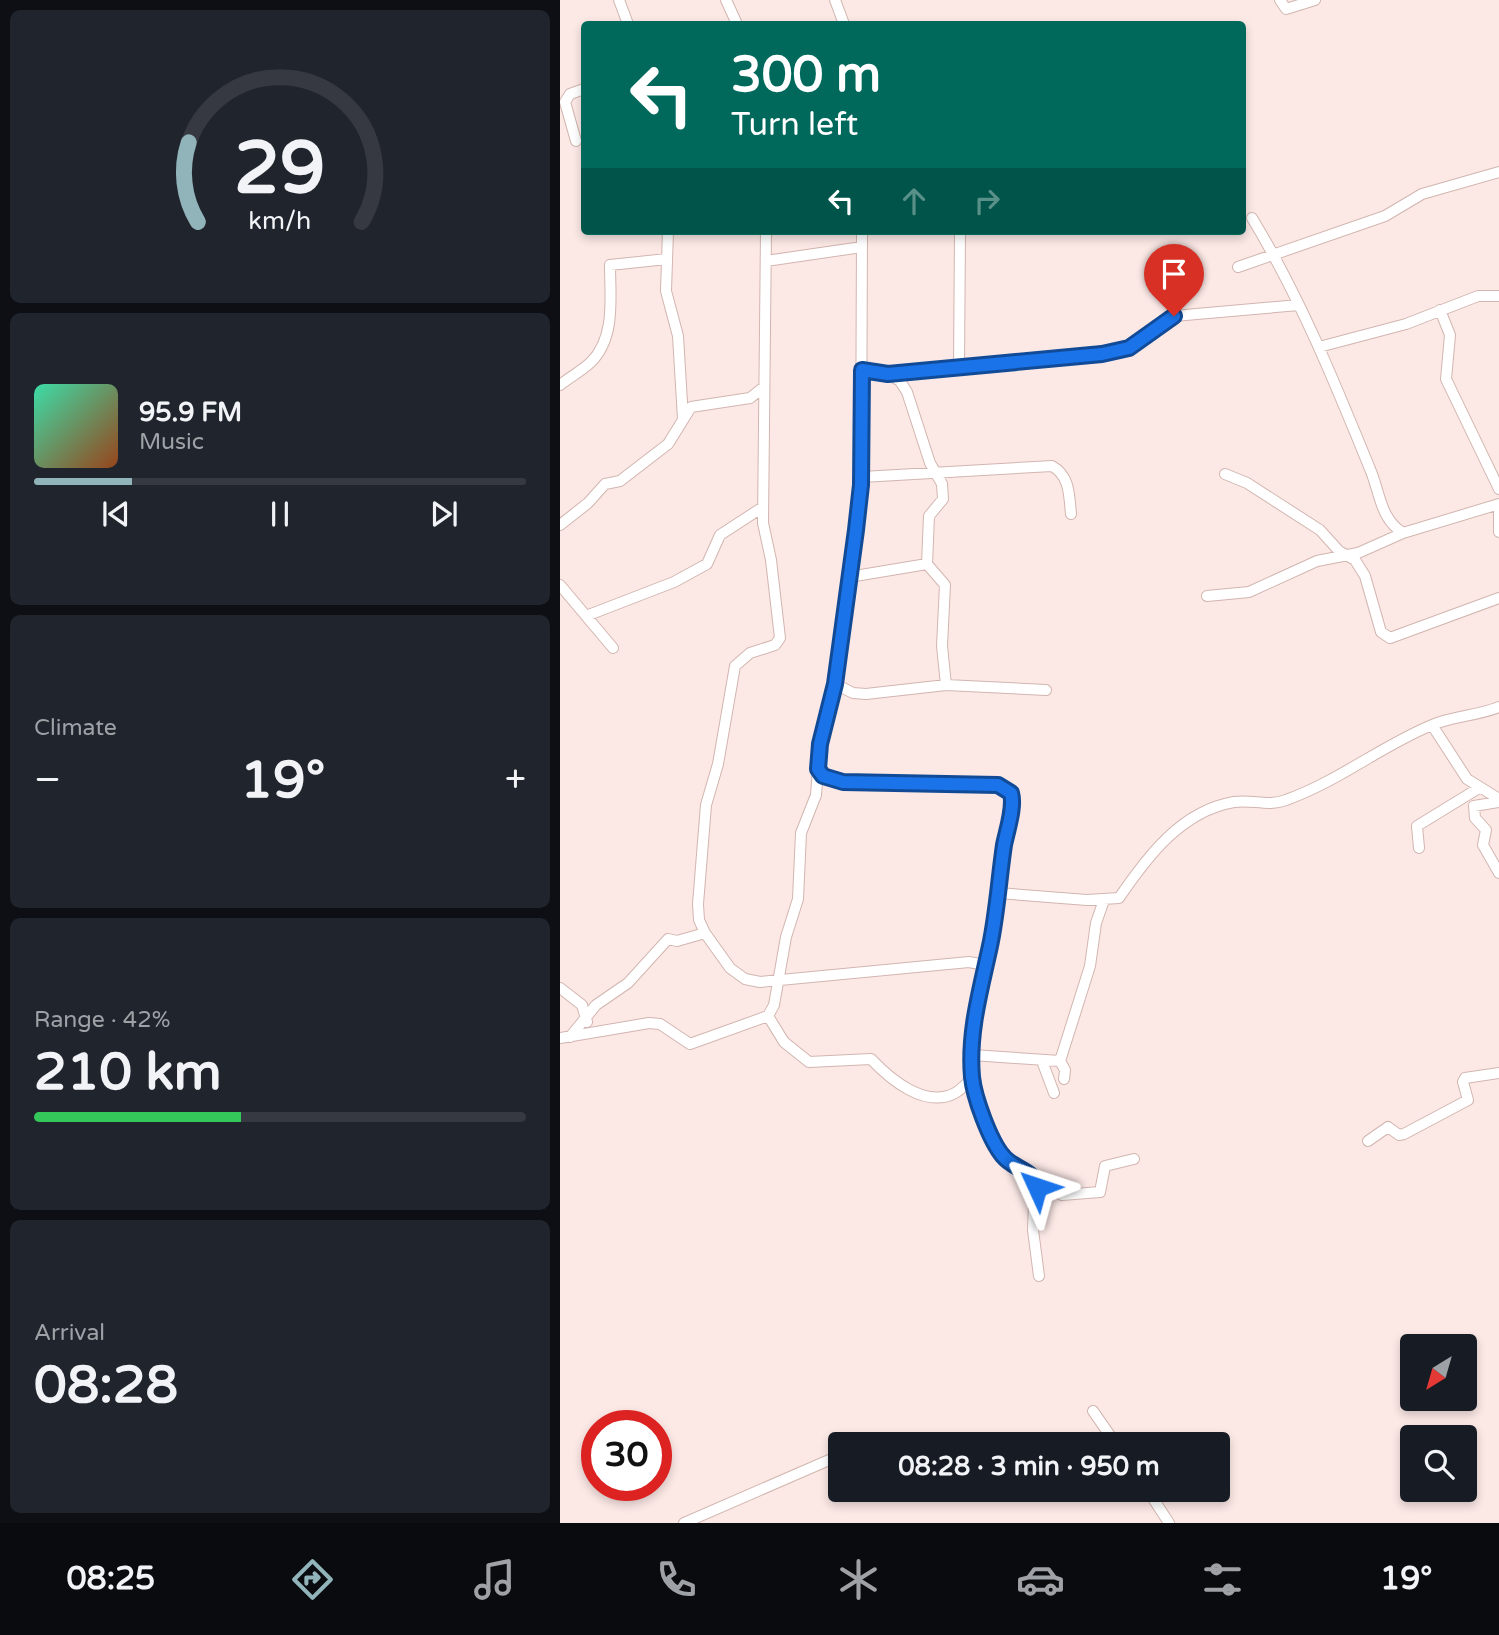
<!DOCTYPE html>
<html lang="en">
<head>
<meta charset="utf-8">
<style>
  :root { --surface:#171b24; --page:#20242c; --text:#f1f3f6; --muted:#9ea1a6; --line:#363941; --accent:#90b4b9 }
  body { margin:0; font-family:"Varela Round",sans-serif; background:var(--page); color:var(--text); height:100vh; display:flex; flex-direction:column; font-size:26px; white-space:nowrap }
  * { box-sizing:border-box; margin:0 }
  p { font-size:23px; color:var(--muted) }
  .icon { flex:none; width:38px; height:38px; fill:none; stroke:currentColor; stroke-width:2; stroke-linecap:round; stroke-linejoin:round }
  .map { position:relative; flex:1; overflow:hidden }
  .drawer { display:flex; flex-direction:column; gap:10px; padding:10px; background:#0d0f14; width:560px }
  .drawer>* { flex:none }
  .banner { position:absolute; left:21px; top:21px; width:665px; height:214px; border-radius:7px; box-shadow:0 4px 10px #0003; background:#00695c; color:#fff; overflow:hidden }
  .needle { width:46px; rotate:217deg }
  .buttons { position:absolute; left:840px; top:1334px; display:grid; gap:14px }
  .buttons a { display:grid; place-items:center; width:77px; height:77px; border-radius:7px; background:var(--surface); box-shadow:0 4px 10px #0003; font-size:35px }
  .speed { position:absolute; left:21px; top:1410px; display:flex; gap:14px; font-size:35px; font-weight:700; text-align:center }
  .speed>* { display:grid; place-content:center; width:91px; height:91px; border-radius:50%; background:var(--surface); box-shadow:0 4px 10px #0003; line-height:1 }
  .speed .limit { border:10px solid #d22; background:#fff; color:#111 }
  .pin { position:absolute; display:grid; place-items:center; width:60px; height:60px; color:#fff; margin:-72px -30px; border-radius:50% 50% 50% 0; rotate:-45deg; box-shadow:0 0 7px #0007 }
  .pin .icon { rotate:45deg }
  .me { position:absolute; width:77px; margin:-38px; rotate:312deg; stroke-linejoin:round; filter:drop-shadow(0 0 5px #0008) }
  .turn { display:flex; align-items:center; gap:24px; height:147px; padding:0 35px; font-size:32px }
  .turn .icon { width:91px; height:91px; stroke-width:2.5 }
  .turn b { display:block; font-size:49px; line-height:60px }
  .lanes { display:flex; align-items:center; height:66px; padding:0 35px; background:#0003; justify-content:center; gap:35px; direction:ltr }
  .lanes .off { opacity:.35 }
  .big { font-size:52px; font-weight:800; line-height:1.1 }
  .drawer .tile { flex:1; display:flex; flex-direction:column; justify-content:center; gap:10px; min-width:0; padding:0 24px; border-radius:10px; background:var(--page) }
  .drawer .dial { align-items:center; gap:0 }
  .dial svg { height:182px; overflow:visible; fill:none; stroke:var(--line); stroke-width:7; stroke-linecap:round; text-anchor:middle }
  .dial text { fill:var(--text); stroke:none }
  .song { display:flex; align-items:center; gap:21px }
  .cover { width:84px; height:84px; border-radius:10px; background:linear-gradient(135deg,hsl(160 70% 55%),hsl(20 70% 35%)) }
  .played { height:7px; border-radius:4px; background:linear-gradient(90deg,var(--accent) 20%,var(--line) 20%) }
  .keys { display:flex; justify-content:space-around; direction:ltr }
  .heat { display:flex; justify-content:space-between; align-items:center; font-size:38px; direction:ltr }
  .charge { height:10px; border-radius:5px; background:linear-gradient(90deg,#34c759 42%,var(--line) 0) }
  .trip { position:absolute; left:268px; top:1432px; width:402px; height:70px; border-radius:7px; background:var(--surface); box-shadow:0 4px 10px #0003; font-weight:800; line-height:70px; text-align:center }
  .dock { display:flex; height:112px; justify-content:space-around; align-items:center; background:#090b0e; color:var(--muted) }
  .dock .icon { width:49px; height:49px }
  .dock .active { color:var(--accent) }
  .dock b { font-size:32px; color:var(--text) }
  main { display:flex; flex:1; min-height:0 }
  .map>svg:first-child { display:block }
</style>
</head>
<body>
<main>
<section class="drawer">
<div class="tile dial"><svg viewBox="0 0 100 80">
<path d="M14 69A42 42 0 1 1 86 69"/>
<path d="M14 69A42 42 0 0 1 10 34" stroke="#90b4b9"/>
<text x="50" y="56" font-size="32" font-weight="700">29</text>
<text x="50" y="72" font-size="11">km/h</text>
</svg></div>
<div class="tile">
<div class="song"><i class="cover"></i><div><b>95.9 FM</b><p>Music</p></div></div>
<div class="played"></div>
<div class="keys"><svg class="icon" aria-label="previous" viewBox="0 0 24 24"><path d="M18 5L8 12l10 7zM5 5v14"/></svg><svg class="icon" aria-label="pause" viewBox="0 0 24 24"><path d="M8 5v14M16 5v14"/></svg><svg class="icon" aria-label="next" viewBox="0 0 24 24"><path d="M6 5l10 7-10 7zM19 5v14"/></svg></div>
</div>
<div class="tile"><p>Climate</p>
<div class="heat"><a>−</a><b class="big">19°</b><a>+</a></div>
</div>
<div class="tile"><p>Range · 42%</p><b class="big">210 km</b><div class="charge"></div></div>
<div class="tile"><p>Arrival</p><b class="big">08:28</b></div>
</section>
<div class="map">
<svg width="939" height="1523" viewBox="0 0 939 1523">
  <rect width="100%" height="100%" fill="#fce9e6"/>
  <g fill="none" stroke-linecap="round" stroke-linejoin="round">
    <g stroke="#d2b5af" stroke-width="12">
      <path id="street" d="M59,0L68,24
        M166,0L177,24
        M275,0L284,24
        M720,0L726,9L755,0
        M16,141L5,102L10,94L24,89
        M692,218C740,297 775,383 810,469C820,492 820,519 843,533
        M108,231L106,291L118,336L123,419
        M206,231L203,523L211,560L220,638L215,645L190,653L175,666L158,764L146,805L138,904L139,920L145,933L170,968L185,979L200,982L409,962L425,965
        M206,261L302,247
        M678,267L825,216L862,194L939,172
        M880,310L890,335L886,379L939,489
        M759,347L846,324L918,296H939
        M399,367L400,231
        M302,370L328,374L340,381L347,392L370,463L382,484L383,499L369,516L367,564L385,585L382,646L386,685
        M328,374L543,354L569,347L614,316L739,305
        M0,385C10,377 23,370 31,362C56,337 50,297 50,265L107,259
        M665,474L687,483L760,530L779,551L795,560L805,576L821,632L830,638L939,598
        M302,477L492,466C510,476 509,495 511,514
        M939,510V532
        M0,525L28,503L45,484L60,481L108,444L131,407L190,398L204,387
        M289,577L367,564
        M0,585L53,648
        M647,596L689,592L757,561L798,553L843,533L939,504
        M26,616L114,582L147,564L160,535L203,507
        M275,684L293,693L306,694L386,685L486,690
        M872,725L907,779L939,799
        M258,769L263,776L283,782L438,785L451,793L431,945L421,976L413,1031L412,1078L418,1102L440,1153L447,1162L475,1179L473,1230L479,1276
        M939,802L914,806L915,818L926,830L923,845L939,873
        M859,848L857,826L919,788
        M438,893L527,900L559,898C587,857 621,811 674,802C692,799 708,807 726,800C779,781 821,746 872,725C893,716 917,716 939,707
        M0,988L22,1005L27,1022
        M208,1016L224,1042L249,1062L311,1059C330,1079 365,1109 395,1093C401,1090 407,1083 412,1078
        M10,1037L36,1005L68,983L108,939L117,941L145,933
        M0,1038L89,1023L100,1024L130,1044L208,1016L214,1005L226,937L238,899L241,833L256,795L260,744L275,684L301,485L302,231
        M412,1055L500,1061
        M482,1061L494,1093
        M504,1079L505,1070L500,1061L530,966L536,923L544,900
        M808,1141L828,1127L839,1135L844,1134L908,1100L903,1082L905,1078L939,1073
        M475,1179L502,1195L540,1192L545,1166L574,1159
        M533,1411L556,1444
        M587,1489L609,1523
        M124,1523L276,1457"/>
    </g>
    <use href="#street" stroke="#fff" stroke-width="10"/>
  </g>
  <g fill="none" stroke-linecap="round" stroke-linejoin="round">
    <g stroke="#114b97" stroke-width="18">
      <path id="route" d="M477,1187C474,1170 453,1169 443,1156C430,1141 414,1097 412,1077C408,1032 421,988 430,946C437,913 439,879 444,845C447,830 455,807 451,793L438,785L283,782L263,776L258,769L260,744L275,684L296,530L301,485L302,370L328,374L542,354L569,348L614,316"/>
    </g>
    <use href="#route" stroke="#1a73e8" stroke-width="12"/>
  </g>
</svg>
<div class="buttons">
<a><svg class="needle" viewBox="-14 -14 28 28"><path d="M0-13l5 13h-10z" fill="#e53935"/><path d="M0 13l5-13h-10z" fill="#9ea1a6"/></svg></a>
<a><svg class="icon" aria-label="search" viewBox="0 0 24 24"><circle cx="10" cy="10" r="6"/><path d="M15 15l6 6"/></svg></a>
</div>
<div class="speed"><div class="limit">30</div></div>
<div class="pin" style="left:614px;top:316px;background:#d93025"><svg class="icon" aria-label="arrive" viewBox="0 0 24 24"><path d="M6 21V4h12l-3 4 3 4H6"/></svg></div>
<svg class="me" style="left:477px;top:1187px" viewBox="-20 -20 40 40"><path d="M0-17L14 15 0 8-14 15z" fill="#1a73e8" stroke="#fff" stroke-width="4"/></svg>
<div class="trip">08:28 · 3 min · 950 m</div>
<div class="banner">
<div class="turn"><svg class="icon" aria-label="left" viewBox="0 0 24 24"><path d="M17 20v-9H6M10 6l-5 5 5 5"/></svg><div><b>300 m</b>Turn left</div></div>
<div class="lanes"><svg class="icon" aria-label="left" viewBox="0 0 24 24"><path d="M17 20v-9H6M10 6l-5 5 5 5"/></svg><svg class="icon off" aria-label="ahead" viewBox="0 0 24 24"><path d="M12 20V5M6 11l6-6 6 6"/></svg><svg class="icon off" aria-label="right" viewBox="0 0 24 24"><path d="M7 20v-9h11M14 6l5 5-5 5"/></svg></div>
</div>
</div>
</main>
<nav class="dock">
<b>08:25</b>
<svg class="icon active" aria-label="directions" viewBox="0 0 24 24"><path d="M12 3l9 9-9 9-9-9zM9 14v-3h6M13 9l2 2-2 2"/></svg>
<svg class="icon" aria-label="music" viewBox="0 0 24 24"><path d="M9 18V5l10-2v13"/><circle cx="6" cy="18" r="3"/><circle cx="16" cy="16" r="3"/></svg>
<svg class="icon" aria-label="phone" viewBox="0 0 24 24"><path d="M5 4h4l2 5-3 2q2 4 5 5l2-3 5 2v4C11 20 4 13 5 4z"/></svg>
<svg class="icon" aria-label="climate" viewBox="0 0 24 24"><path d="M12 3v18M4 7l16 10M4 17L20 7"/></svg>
<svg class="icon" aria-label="car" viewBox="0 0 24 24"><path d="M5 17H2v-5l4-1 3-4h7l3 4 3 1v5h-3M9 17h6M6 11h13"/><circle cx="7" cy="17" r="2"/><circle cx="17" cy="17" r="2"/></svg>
<svg class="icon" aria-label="filters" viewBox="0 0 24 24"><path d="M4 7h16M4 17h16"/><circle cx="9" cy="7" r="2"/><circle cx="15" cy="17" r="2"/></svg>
<b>19°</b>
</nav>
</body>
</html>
